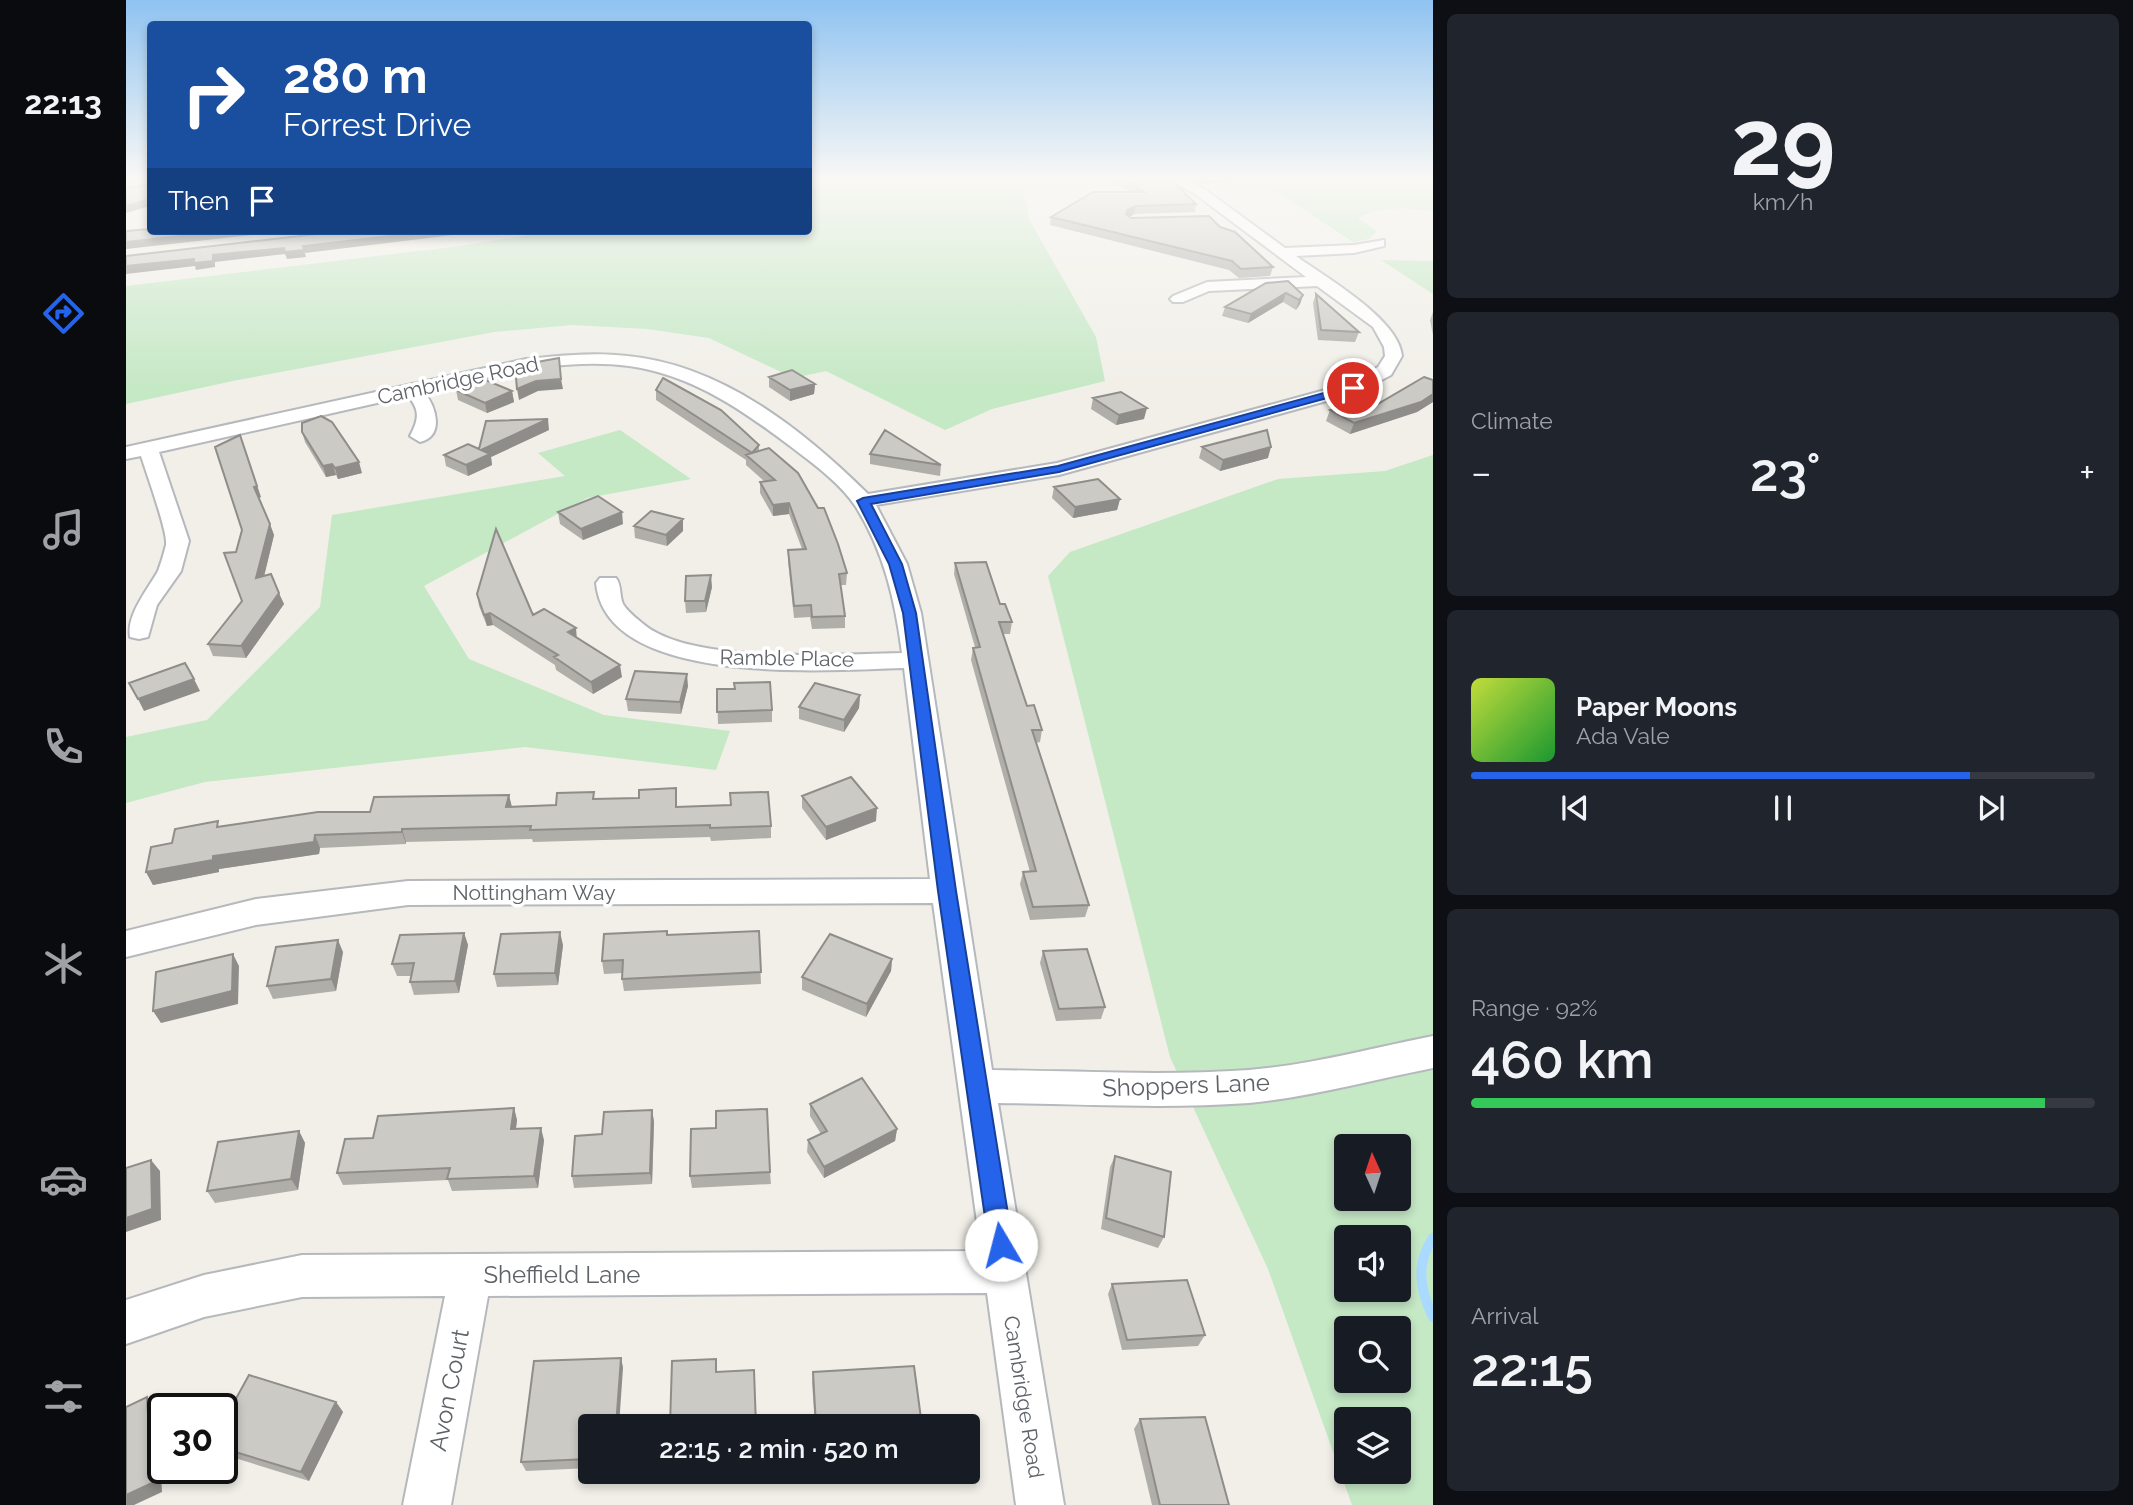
<!DOCTYPE html>
<html lang="en">
<head>
<meta charset="utf-8">
<style>
  :root { --surface:#171b24; --page:#20242c; --text:#f1f3f6; --muted:#9ea1a6; --line:#363941; --accent:#2563eb }
  body { margin:0; font-family:Raleway,sans-serif; background:var(--page); color:var(--text); height:100vh; display:flex; flex-direction:column; font-size:26px; white-space:nowrap }
  * { box-sizing:border-box; margin:0 }
  p { font-size:23px; color:var(--muted) }
  .icon { flex:none; width:38px; height:38px; fill:none; stroke:currentColor; stroke-width:2; stroke-linecap:round; stroke-linejoin:round }
  .map { position:relative; flex:1; overflow:hidden }
  .drawer { display:flex; flex-direction:column; gap:14px; padding:14px; background:#0d0f14; width:700px }
  .drawer>* { flex:none }
  .hud { position:absolute; left:21px; top:21px; width:665px; height:214px; border-radius:7px; box-shadow:0 4px 10px #0003; background:#1a4fa0; color:#fff; overflow:hidden }
  .needle { width:46px; rotate:357deg }
  .fabs { position:absolute; left:1208px; top:1134px; display:grid; gap:14px }
  .fabs a { display:grid; place-items:center; width:77px; height:77px; border-radius:7px; background:var(--surface); box-shadow:0 4px 10px #0003; font-size:35px }
  .speed { position:absolute; left:21px; top:1393px; display:flex; gap:14px; font-size:35px; font-weight:700; text-align:center }
  .speed>* { display:grid; place-content:center; width:91px; height:91px; border-radius:50%; background:var(--surface); box-shadow:0 4px 10px #0003; line-height:1 }
  .speed .limit { border:4px solid #111; border-radius:10px; background:#fff; color:#111 }
  .pin { position:absolute; display:grid; place-items:center; width:60px; height:60px; color:#fff; margin:-30px; border:4px solid #fff; border-radius:50%; box-shadow:0 2px 7px #0007 }
  .me { position:absolute; width:77px; margin:-38px; rotate:352deg; stroke-linejoin:round; filter:drop-shadow(0 0 5px #0008) }
  .turn { display:flex; align-items:center; gap:24px; height:147px; padding:0 21px; font-size:32px }
  .turn .icon { width:91px; height:91px; stroke-width:2.5 }
  .turn b { display:block; font-size:49px; line-height:60px }
  .then { display:flex; align-items:center; height:66px; padding:0 21px; background:#0003; gap:14px; font-size:26px }
  .big { font-size:52px; font-weight:600; line-height:1.1 }
  .drawer .tile { flex:1; display:flex; flex-direction:column; justify-content:center; gap:10px; min-width:0; padding:0 24px; border-radius:10px; background:var(--page) }
  .drawer .dial { align-items:center; gap:0 }
  .dial b { font-size:91px; line-height:1 }
  .song { display:flex; align-items:center; gap:21px }
  .cover { width:84px; height:84px; border-radius:10px; background:linear-gradient(135deg,hsl(70 70% 55%),hsl(130 70% 35%)) }
  .played { height:7px; border-radius:4px; background:linear-gradient(90deg,var(--accent) 80%,var(--line) 80%) }
  .keys { display:flex; justify-content:space-around; direction:ltr }
  .heat { display:flex; justify-content:space-between; align-items:center; font-size:38px; direction:ltr }
  .charge { height:10px; border-radius:5px; background:linear-gradient(90deg,#34c759 92%,var(--line) 0) }
  .trip { position:absolute; left:452px; top:1414px; width:402px; height:70px; border-radius:7px; background:var(--surface); box-shadow:0 4px 10px #0003; font-weight:600; line-height:70px; text-align:center }
  main { display:flex; flex:1; min-height:0 }
  .tab-bar { display:flex; flex-direction:column; width:126px; justify-content:space-around; align-items:center; background:#090b0e; color:var(--muted) }
  .tab-bar .icon { width:49px; height:49px }
  .tab-bar .selected { color:var(--accent) }
  .tab-bar b { font-size:32px; color:var(--text) }
  .map>svg:first-child { display:block }
</style>
</head>
<body>
<main>
<nav class="tab-bar">
<b>22:13</b>
<svg class="icon selected" aria-label="directions" viewBox="0 0 24 24"><path d="M12 3l9 9-9 9-9-9zM9 14v-3h6M13 9l2 2-2 2"/></svg>
<svg class="icon" aria-label="music" viewBox="0 0 24 24"><path d="M9 18V5l10-2v13"/><circle cx="6" cy="18" r="3"/><circle cx="16" cy="16" r="3"/></svg>
<svg class="icon" aria-label="phone" viewBox="0 0 24 24"><path d="M5 4h4l2 5-3 2q2 4 5 5l2-3 5 2v4C11 20 4 13 5 4z"/></svg>
<svg class="icon" aria-label="climate" viewBox="0 0 24 24"><path d="M12 3v18M4 7l16 10M4 17L20 7"/></svg>
<svg class="icon" aria-label="car" viewBox="0 0 24 24"><path d="M5 17H2v-5l4-1 3-4h7l3 4 3 1v5h-3M9 17h6M6 11h13"/><circle cx="7" cy="17" r="2"/><circle cx="17" cy="17" r="2"/></svg>
<svg class="icon" aria-label="filters" viewBox="0 0 24 24"><path d="M4 7h16M4 17h16"/><circle cx="9" cy="7" r="2"/><circle cx="15" cy="17" r="2"/></svg>
</nav>
<div class="map">
<svg width="1307" height="1505" viewBox="0 0 1307 1505">
  <rect width="100%" height="100%" fill="#f1efe8"/>
  <path fill="#c5e8c5" fill-rule="evenodd" d="M683,178H892L896,182L903,219L970,337L979,381L866,409L819,430L700,371L668,378L583,338L521,329L447,325L368,332L107,381L0,404V286L334,246L429,231H682Z
    M1129,178H1307V212C1281,207 1255,206 1232,218L1251,231L1243,239L1227,242Z
    M1255,260L1307,261V294Z
    M494,430L565,479L461,498L298,586L343,659L478,715L604,731L590,770L399,747L79,782L0,803V737L81,720L194,607L206,515L439,476L412,453Z
    M1307,455V1505H1226L1142,1269L1044,1057L922,576L944,552L1152,479L1259,471ZM1220,1146H1272V1199H1220ZM1220,1237H1272V1290H1220ZM1220,1328H1272V1381H1220ZM1220,1419H1272V1472H1220Z"/>
  <g fill="none" stroke-linecap="round" stroke-linejoin="round">
    <path stroke="#aadaff" stroke-width="10" d="M1307,1238C1289,1264 1294,1290 1307,1317"/>
    <g stroke="#b5b8bc" stroke-width="4">
      <path id="minor" d="M1041,178H1056L1077,188L1159,248L1228,245L1258,240V246L1228,253L1170,256C1199,277 1273,319 1276,356L1265,375L1233,392L933,475L750,505L781,564L795,613L866,1070C952,1071 1038,1076 1123,1070C1185,1065 1246,1048 1307,1036V1068C1246,1080 1185,1097 1123,1103C1040,1109 956,1104 872,1103L938,1505H890L861,1293L362,1296L325,1505H277L319,1296L176,1297L78,1317L0,1344V1300L78,1275L176,1255L855,1251L807,903L282,905L130,925L0,957V931L130,899L282,881L804,879L778,668C703,670 480,688 470,583L474,578H490C496,586 493,595 497,604C501,611 510,618 516,623C563,665 714,654 776,653C769,600 758,552 730,507C715,484 689,465 668,449C618,411 567,375 503,366C434,357 365,377 298,392C310,406 319,436 294,442L284,436C293,419 294,410 282,396L33,452L63,541L55,571L31,605L22,637L13,639L4,637C0,615 22,589 32,571C35,563 38,553 40,545C42,532 20,472 15,456L0,459V447L400,359C434,356 467,352 501,356C596,365 677,430 742,494L931,463L1221,384L1252,367L1259,356L1258,347L1247,327L1191,286L1083,291L1057,302H1047L1044,299L1047,296L1081,282L1180,277L1069,194Z
        M24,180V188L0,193V185Z"/>
    </g>
    <use href="#minor" fill="#fff" fill-rule="evenodd"/>
  </g>
  <path fill="#afaea9" d="M980,178H1050L1049,184L1070,204L1069,212L1008,214L1003,217L1005,218L1094,227L1147,267L1144,276L1113,278L1103,270L924,225L925,217L1004,192Z
    M1061,178H1108L1107,181L1075,184Z
    M1140,283L1177,295L1174,304L1170,310L1157,302L1122,323L1096,316L1099,307Z
    M1190,294L1233,332L1229,342L1192,340L1187,303Z
    M1307,312V335L1304,320Z
    M643,377L689,384L688,394L664,401L643,387Z
    M1307,380V402L1291,412L1224,434L1200,421L1204,410L1243,409Z
    M330,390L386,391L388,402L361,413L332,400Z
    M530,390L633,445V451L721,573L720,585H714L719,616V628L686,629L684,617L668,618L662,561V550L676,549L663,514L647,516L634,493V482L638,481L620,465V460L530,400Z
    M967,398L1018,419L990,425L965,409Z
    M423,430L365,457L366,465L342,476L320,466L318,455L353,449Z
    M176,432L236,473L212,479L210,475L200,477L179,442Z
    M89,447L135,497L133,498L148,535L138,576L158,604L120,658L87,656L82,644L116,601L110,552L116,530Z
    M1076,447L1142,458L1094,471L1073,458Z
    M744,454L815,465L814,476L744,464Z
    M928,487L994,499L991,510L947,518L926,498Z
    M432,512L497,524L457,540L434,524Z
    M557,519V531L541,546L509,538L508,526Z
    M829,563L874,604L886,622L884,634H877L901,706L916,730L914,742L910,743L963,905L959,917L904,920L894,884L897,872H904L845,660L847,648L849,647L828,574Z
    M586,587L580,612L560,613L559,601Z
    M351,594L407,615L451,638L496,677L467,694L430,670L429,665L367,625L361,626L353,606Z
    M562,686L555,714L502,711L500,699Z
    M591,689L646,710V722L592,724Z
    M734,695L733,708L718,732L673,719V707Z
    M383,795L385,806L430,805L469,799L551,801V807L645,826V838L585,841L584,837L407,842L406,839L280,842V844L194,848L193,854L93,869V872L27,885L20,872L94,826L244,812Z
    M676,796L750,821L700,840L676,808Z
    M633,931L635,984L498,991L496,979L497,973L478,974L476,961L541,935Z
    M338,933L342,945L333,993L288,995L284,982L285,976H271L266,964Z
    M437,945L432,985L371,987L368,974Z
    M917,951L979,1007L975,1019L930,1021L914,963Z
    M217,952L210,991L147,999L141,986Z
    M766,959L765,971L740,1017L676,990V977Z
    M684,1104L771,1129L769,1141L698,1178L681,1152L682,1140L695,1134L684,1116Z
    M388,1108L391,1120L390,1129L418,1140L412,1188L326,1191L322,1180L217,1185L211,1173L247,1138Z
    M526,1110L528,1122L526,1184L448,1188L446,1176L476,1134Z
    M173,1131L179,1143L172,1190L89,1203L81,1191Z
    M989,1156L1038,1237L1032,1248L975,1229L984,1167Z
    M644,1172L645,1184L566,1188L564,1176Z
    M986,1284L1079,1335L1072,1346L996,1350L982,1294Z
    M495,1358L497,1368L464,1426V1468L400,1471L395,1462Z
    M687,1372L796,1426H689L686,1382Z
    M210,1402L217,1412L183,1481L96,1454V1424Z
    M1014,1419L1103,1505H1026L1008,1429Z"/>
  <path fill="#8f8d8a" d="M0,178H12L13,180L0,183Z
    M1076,178H1108L1107,181L1075,184Z
    M24,199V206L0,213V206Z
    M1010,206L1008,214L1000,219L1001,210Z
    M101,231H160L0,249V242Z
    M308,231H360L179,253L177,246Z
    M158,248L178,250L180,257L161,259L159,254L89,262V267L70,270L69,266L0,274V266L87,255Z
    M1160,293L1157,302L1122,323L1125,314Z
    M1177,295L1174,304L1170,310L1173,300Z
    M435,379L437,389L412,391L393,400L391,389L410,381Z
    M689,384L688,394L664,401V390Z
    M386,391L388,402L361,413L359,403Z
    M1307,394V402L1291,412L1224,434L1228,423Z
    M1021,408L1018,419L990,425L993,415Z
    M422,419L423,430L365,457L366,465L342,476L340,465L355,450Z
    M114,435L135,497L132,498L128,487Z
    M1145,447L1142,458L1094,471L1097,460Z
    M233,462L236,473L212,479L209,468Z
    M206,464L210,475L200,477L197,466Z
    M994,499L991,510L947,518L949,507Z
    M663,503V514L647,516V505Z
    M496,512L497,524L457,540L455,529Z
    M557,519V531L541,546L540,535Z
    M144,524L148,535L135,589L130,578Z
    M585,575L586,587L580,612L579,601Z
    M153,593L158,604L120,658L115,646Z
    M364,613L367,625L361,626L358,615Z
    M450,628L451,640L442,632Z
    M494,665L496,677L467,694L465,682Z
    M561,674L562,686L555,714L554,702Z
    M68,679L74,691L18,711L12,699Z
    M734,695L733,708L718,732V720Z
    M383,795L386,807H380Z
    M751,808L750,821L700,840V827Z
    M276,829L280,842V844L276,832Z
    M189,835L194,848L193,854L93,869V872L27,885L20,872L87,856Z
    M434,932L437,945L432,985L429,973Z
    M338,933L342,945L333,993L329,981Z
    M212,940L217,952L210,991L205,979Z
    M107,954L113,966L112,1004L35,1023L27,1011Z
    M766,959L765,971L740,1017L741,1004Z
    M388,1108L391,1120L388,1141L385,1129Z
    M526,1110L528,1122L526,1184L524,1173Z
    M415,1128L418,1140L412,1188L408,1176Z
    M771,1129L769,1141L698,1178V1167Z
    M173,1131L179,1143L172,1190L165,1179Z
    M25,1160L34,1171L35,1220L0,1232V1218Z
    M495,1358L497,1368L493,1426H490Z
    M21,1397L31,1407L36,1492L8,1505H0V1495Z
    M210,1402L217,1412L183,1481L175,1472Z"/>
  <path fill="#cccac5" stroke="#8f8d8a" stroke-width="2" d="M24,178V199L0,206V188L22,184Z
    M995,178H1050L1044,179L1070,204L1010,206L1001,210L1000,214L1005,218L1083,216L1094,227L1109,232L1147,267L1115,269L1106,261L925,217L967,192H1018Z
    M24,229V231H101L0,242V231Z
    M218,231H278L282,233L283,231H308L177,246L178,250L159,252L158,248L87,255V261L68,263V259L0,266V256Z
    M1162,281L1177,295L1173,300L1160,293L1125,314L1099,307L1140,283Z
    M1190,294L1233,332L1195,330Z
    M433,358L435,379L410,381L391,389L389,366Z
    M666,370L689,384L664,390L643,377Z
    M1298,377L1307,380V394L1295,402L1228,423L1204,410L1231,403L1243,409Z
    M537,378L595,410L633,445L626,453L643,448L672,473L692,508H698L712,544L721,573L713,574L719,616L686,617L685,605L668,606L662,550L680,549L663,503L647,505L634,482L649,480L620,455L626,453L530,390Z
    M357,379L386,391L359,403L330,390Z
    M995,392L1021,408L993,415L967,398Z
    M195,416L206,422L233,462L209,468L206,464L197,466L176,432V423Z
    M422,419L355,450L364,454L340,465L318,455L342,444L353,449L360,421Z
    M759,430L815,465L744,454Z
    M1141,430L1145,447L1097,460L1076,447Z
    M114,435L131,486L128,487L144,524L130,578L145,574L153,593L115,646L82,644L116,601L98,553L110,552L116,530L89,447Z
    M972,479L994,499L949,507L928,487Z
    M472,496L496,512L455,529L432,512Z
    M525,511L557,519L540,535L508,526Z
    M370,529L407,615L418,609L450,628L442,632L494,665L465,682L428,657L432,655L364,613L358,615L351,594Z
    M860,562L874,604H879L886,622H873L901,706L908,705L916,730H906L963,905L907,907L897,872L910,871L847,648L854,647L829,563Z
    M585,575L579,601H559L560,576Z
    M59,663L68,679L12,699L3,683Z
    M509,671L561,674L554,702L500,699Z
    M644,682L646,710L591,712V689H609L608,683Z
    M689,683L734,695L718,720L673,707Z
    M725,777L751,808L700,827L676,796Z
    M550,788V807L605,805L604,793L642,792L645,826L584,828V825L404,830L405,826L276,829V832L189,835L188,842L87,856V860L20,872L25,847L46,843L49,829L92,821L91,827L192,812H244L248,797L383,795L380,807L430,805L431,793L468,792L467,799L513,798V790Z
    M541,931V935L633,931L635,972L496,979L497,960L476,961L478,934Z
    M434,932L429,973L368,974L375,934Z
    M338,933L329,981L284,982L288,963L266,964L274,935Z
    M704,934L766,959L741,1004L676,977Z
    M212,940L205,979L141,986L150,947Z
    M961,949L979,1007L933,1009L917,951Z
    M107,954L106,991L27,1011L30,972Z
    M736,1078L771,1129L698,1167L682,1140L701,1131L684,1104Z
    M388,1108L385,1129L415,1128L408,1176L321,1179L324,1168L211,1173L219,1139L247,1138L252,1116Z
    M641,1109L644,1172L564,1176L565,1129L590,1128V1111Z
    M526,1110L524,1173L446,1176L449,1136L476,1134L478,1112Z
    M173,1131L165,1179L81,1191L92,1142Z
    M989,1156L1045,1172L1038,1237L980,1218Z
    M25,1160L26,1209L0,1218V1168Z
    M1061,1280L1079,1335L1001,1340L986,1284Z
    M495,1358L490,1426H464L463,1459L395,1462L408,1361Z
    M590,1359V1372L628,1370L630,1426H544L546,1361Z
    M788,1366L796,1426H690L687,1372Z
    M123,1375L210,1402L175,1472L96,1448V1424Z
    M21,1397L26,1483L0,1495V1407Z
    M1079,1417L1103,1505H1034L1014,1419Z"/>
  <linearGradient id="sky" x2="0" y2="1"><stop stop-color="#8fc3f1"/><stop offset="0.46" stop-color="#f9f8f5"/><stop offset="1" stop-color="#f9f8f5" stop-opacity="0"/></linearGradient>
  <rect width="1307" height="388" fill="url(#sky)"/>
  <path fill="#2563eb" stroke="#184099" stroke-width="2" d="M1227,385L1232,388L1230,390L933,472L745,504L776,564L790,613L830,891L887,1245L883,1254L875,1257L867,1254L863,1245L812,891L777,613L763,564L731,501L737,498L932,466Z"/>
  <g text-anchor="middle" dominant-baseline="central" stroke-width="7" stroke-linejoin="round" paint-order="stroke">
    <g font-size="21" fill="#5f6368" stroke="#fff">
      <text transform="translate(332 380) rotate(-12)">Cambridge Road</text>
      <text transform="translate(661 658) rotate(1)">Ramble Place</text>
      <text x="408" y="892">Nottingham Way</text>
      <text transform="translate(898 1397) rotate(81)">Cambridge Road</text>
    </g>
    <g font-size="24" fill="#5f6368" stroke="#fff">
      <text transform="translate(1060 1085) rotate(-2)">Shoppers Lane</text>
      <text x="436" y="1274">Sheffield Lane</text>
      <text transform="translate(323 1390) rotate(-79)">Avon Court</text>
    </g>
  </g>
</svg>
<div class="fabs">
<a><svg class="needle" viewBox="-14 -14 28 28"><path d="M0-13l5 13h-10z" fill="#e53935"/><path d="M0 13l5-13h-10z" fill="#9ea1a6"/></svg></a>
<a><svg class="icon" aria-label="sound" viewBox="0 0 24 24"><path d="M4 9h4l5-4v14l-5-4H4zM17 9q2 3 0 6"/></svg></a>
<a><svg class="icon" aria-label="search" viewBox="0 0 24 24"><circle cx="10" cy="10" r="6"/><path d="M15 15l6 6"/></svg></a>
<a><svg class="icon" aria-label="layers" viewBox="0 0 24 24"><path d="M12 4l9 5-9 5-9-5zM3 14l9 5 9-5"/></svg></a>
</div>
<div class="speed"><div class="limit">30</div></div>
<div class="pin" style="left:1227px;top:388px;background:#d93025"><svg class="icon" aria-label="arrive" viewBox="0 0 24 24"><path d="M6 21V4h12l-3 4 3 4H6"/></svg></div>
<svg class="me" style="left:875px;top:1245px" viewBox="-20 -20 40 40"><circle r="19" fill="#fff"/><path d="M0-13L10 11 0 6-10 11z" fill="#2563eb"/></svg>
<div class="trip">22:15 · 2 min · 520 m</div>
<div class="hud">
<div class="turn"><svg class="icon" aria-label="right" viewBox="0 0 24 24"><path d="M7 20v-9h11M14 6l5 5-5 5"/></svg><div><b>280 m</b>Forrest Drive</div></div>
<div class="then">Then<svg class="icon" aria-label="arrive" viewBox="0 0 24 24"><path d="M6 21V4h12l-3 4 3 4H6"/></svg></div>
</div>
</div>
<section class="drawer">
<div class="tile dial"><b>29</b><p>km/h</p></div>
<div class="tile"><p>Climate</p>
<div class="heat"><a>−</a><b class="big">23°</b><a>+</a></div>
</div>
<div class="tile">
<div class="song"><i class="cover"></i><div><b>Paper Moons</b><p>Ada Vale</p></div></div>
<div class="played"></div>
<div class="keys"><svg class="icon" aria-label="previous" viewBox="0 0 24 24"><path d="M18 5L8 12l10 7zM5 5v14"/></svg><svg class="icon" aria-label="pause" viewBox="0 0 24 24"><path d="M8 5v14M16 5v14"/></svg><svg class="icon" aria-label="next" viewBox="0 0 24 24"><path d="M6 5l10 7-10 7zM19 5v14"/></svg></div>
</div>
<div class="tile"><p>Range · 92%</p><b class="big">460 km</b><div class="charge"></div></div>
<div class="tile"><p>Arrival</p><b class="big">22:15</b></div>
</section>
</main>
</body>
</html>
